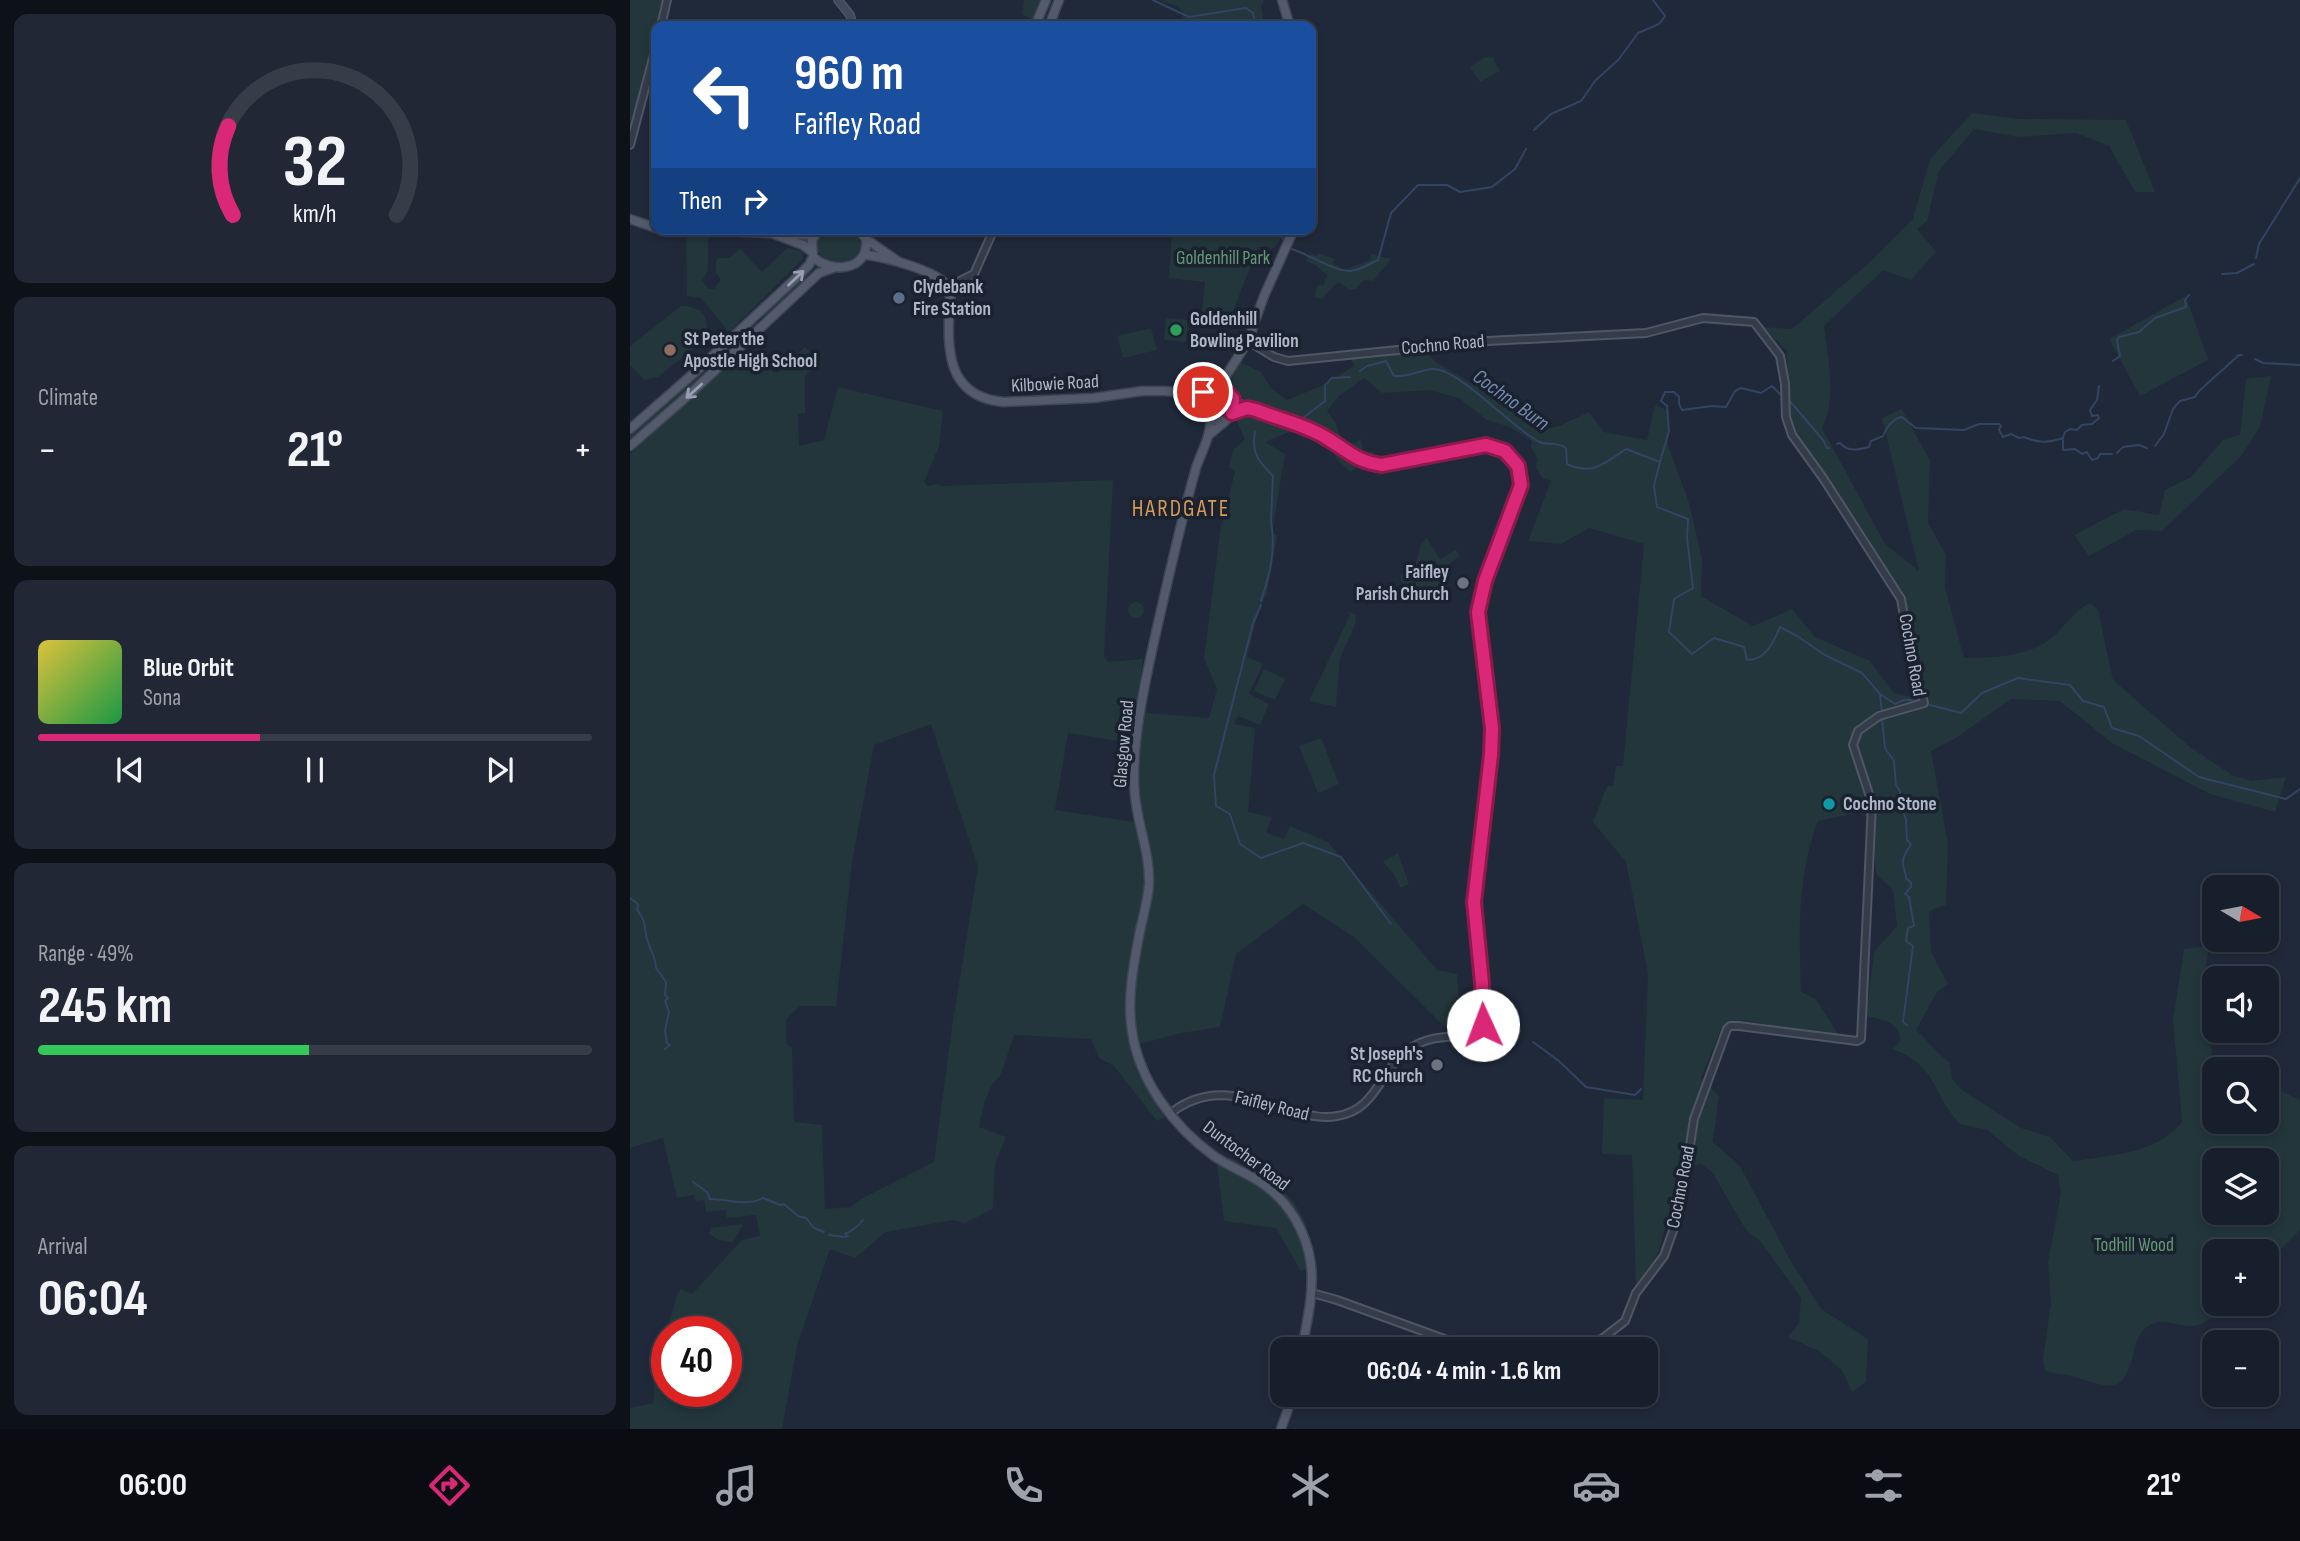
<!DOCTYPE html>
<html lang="en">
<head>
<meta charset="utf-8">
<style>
  :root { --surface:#181f2c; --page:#212734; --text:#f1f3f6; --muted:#9fa2a9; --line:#363d48; --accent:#db2777 }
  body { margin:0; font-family:"Sofia Sans Condensed",sans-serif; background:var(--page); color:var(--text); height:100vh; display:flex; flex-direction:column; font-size:26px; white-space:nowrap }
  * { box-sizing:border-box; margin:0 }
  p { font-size:23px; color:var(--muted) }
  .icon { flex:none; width:38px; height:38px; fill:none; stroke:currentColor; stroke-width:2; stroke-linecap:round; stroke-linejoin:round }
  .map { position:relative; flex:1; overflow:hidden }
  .panel { display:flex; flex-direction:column; gap:14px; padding:14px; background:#0d1118; width:630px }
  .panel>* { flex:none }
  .banner { position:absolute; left:21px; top:21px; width:665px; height:214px; border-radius:14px; box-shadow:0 4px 10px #0003,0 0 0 2px var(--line); background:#1a4fa0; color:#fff; overflow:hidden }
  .needle { width:46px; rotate:100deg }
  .fabs { position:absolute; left:1572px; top:875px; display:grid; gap:14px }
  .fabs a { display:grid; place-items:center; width:77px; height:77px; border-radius:14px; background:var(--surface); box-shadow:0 4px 10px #0003,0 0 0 2px var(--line); font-size:35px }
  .speed { position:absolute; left:21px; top:1316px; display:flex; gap:14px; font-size:35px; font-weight:700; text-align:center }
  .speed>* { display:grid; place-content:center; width:91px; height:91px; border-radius:50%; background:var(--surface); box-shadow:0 4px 10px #0003,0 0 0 2px var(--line); line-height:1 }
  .speed .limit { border:10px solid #d22; background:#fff; color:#111 }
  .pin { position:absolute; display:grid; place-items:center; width:60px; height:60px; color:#fff; margin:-30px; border:4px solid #fff; border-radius:50%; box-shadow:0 2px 7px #0007 }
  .me { position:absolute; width:77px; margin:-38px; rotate:358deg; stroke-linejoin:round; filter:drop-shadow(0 0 5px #0008) }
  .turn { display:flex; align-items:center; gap:24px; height:147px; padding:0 28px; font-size:32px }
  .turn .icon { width:91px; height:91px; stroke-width:2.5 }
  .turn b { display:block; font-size:49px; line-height:60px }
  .then { display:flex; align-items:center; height:66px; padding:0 28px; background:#0003; gap:14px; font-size:26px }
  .big { font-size:52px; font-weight:700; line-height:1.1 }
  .panel .tile { flex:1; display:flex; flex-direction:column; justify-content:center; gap:10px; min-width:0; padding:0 24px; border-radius:14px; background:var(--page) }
  .panel .dial { align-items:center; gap:0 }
  .dial svg { height:182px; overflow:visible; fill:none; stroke:var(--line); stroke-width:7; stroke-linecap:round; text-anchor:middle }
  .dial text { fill:var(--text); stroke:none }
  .song { display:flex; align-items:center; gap:21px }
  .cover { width:84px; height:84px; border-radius:10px; background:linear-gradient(135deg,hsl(50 70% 55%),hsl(140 70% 35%)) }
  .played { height:7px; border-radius:4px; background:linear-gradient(90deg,var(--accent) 40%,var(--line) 40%) }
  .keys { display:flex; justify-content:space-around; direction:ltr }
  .heat { display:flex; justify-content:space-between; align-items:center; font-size:38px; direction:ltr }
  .charge { height:10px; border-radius:5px; background:linear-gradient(90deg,#34c759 49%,var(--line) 0) }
  .trip { position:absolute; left:640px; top:1337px; width:388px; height:70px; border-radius:14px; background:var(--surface); box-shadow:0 4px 10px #0003,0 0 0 2px var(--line); font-weight:700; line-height:70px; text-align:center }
  .tab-bar { display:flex; height:112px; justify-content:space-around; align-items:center; background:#0a0c12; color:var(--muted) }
  .tab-bar .icon { width:49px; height:49px }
  .tab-bar .on { color:var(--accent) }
  .tab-bar b { font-size:32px; color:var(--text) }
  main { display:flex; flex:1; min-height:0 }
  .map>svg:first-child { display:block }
</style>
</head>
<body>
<main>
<section class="panel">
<div class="tile dial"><svg viewBox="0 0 100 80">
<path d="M14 69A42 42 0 1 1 86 69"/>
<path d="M14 69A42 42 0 0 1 12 30" stroke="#db2777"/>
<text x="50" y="56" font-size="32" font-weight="700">32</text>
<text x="50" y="72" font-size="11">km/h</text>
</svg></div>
<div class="tile"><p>Climate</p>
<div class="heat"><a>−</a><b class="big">21°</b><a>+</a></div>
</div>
<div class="tile">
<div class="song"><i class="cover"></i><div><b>Blue Orbit</b><p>Sona</p></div></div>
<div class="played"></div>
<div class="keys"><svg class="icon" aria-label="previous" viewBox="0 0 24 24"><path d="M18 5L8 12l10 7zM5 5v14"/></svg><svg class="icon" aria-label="pause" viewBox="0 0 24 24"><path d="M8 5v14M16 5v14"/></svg><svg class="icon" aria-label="next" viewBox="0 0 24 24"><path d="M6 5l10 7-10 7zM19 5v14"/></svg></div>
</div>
<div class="tile"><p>Range · 49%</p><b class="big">245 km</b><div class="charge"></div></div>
<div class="tile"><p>Arrival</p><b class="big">06:04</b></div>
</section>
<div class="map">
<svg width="1670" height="1429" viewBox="0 0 1670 1429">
  <rect width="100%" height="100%" fill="#20293a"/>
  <path fill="#22363b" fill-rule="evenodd" d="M0,0H37L31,26H26V47L6,126L0,125Z
    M394,0H416L407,23L392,14Z
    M528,0H634L631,7L635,26H559L558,21V26H551L553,12L547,6Z
    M855,57L863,58L870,71L850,82L840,67Z
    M1342,113L1389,119L1496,120L1525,192H1505L1479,146L1446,133L1388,137L1344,129L1309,171L1297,221L1287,229L1306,252L1281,280L1253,270L1194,326C1198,359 1207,398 1192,428L1255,544L1289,571L1252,418L1272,409L1300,461L1298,523L1316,555L1315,587L1334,658C1361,658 1396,657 1419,640C1436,627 1439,614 1460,603L1468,610L1483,680L1560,747L1602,775L1622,781L1656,777L1645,812L1580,794L1482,743L1430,701L1381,699L1326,738L1301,751L1318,844L1316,905L1299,911L1301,952L1318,984L1307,992L1286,1030C1298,1041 1308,1054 1320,1063L1322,1079L1332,1090L1391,1128L1420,1137L1443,1161C1481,1155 1527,1154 1552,1122L1543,1020L1554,949L1579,946L1574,984L1584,1069V1122H1636V1102L1651,1091L1670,1100V1230L1636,1264V1251H1584V1304H1598C1588,1313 1576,1325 1562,1326C1547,1327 1534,1317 1520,1325C1510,1330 1506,1342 1504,1352C1493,1395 1482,1389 1446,1377C1436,1374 1425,1374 1415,1371L1413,1358L1421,1303L1418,1262L1431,1193L1428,1175L1389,1156L1357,1130L1330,1124C1300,1092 1310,1067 1262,1049L1271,1041C1267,1019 1254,1021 1236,1016L1244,952L1267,926L1263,890L1246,874L1242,820L1230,812L1188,821C1167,875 1169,935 1171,992L1186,999L1209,1036L1110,1020L1091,1029L1071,1078L1089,1096L1083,1142L1110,1166L1159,1258L1191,1309L1238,1339L1236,1382L1222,1392L1212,1370L1189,1351L1158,1337L1169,1323L1171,1298L1131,1242L1116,1230L1082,1172L1071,1164L1053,1167L1026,1260L1006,1285L1002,1155L972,1154L974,1098L1013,1100L1018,974L996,862L963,822L977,786H983L986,766H993L1014,544L959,528L931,544L898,541L921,481L912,478L906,467L908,459L901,447L902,441L880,427L857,420L829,398L799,390L752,393L734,378L709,396L697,411L706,424L712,441L725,443L731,439L733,451L743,452L746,458H763L761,462L734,459L721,472L706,459L699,433C669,421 615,413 600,383L610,362L631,372L641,388L657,400L694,385L724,366L720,356L796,350L804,361L880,406L913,430L929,426L959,412L974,432L1017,440L1025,405L1039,411L1038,445L1060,506L1072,560L1071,596L1123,626L1162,609L1185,637L1240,661L1264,693L1291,699L1272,591L1164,430L1158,413L1157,351L1133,327L1162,329L1242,260L1283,219L1300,159ZM1584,1160H1636V1213H1584Z
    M542,229H646L650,239L644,248L628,247L600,319L580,316L572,312L575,282L539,278Z
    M202,230H215L226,235L231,245L226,257C196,274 168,241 202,230Z
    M59,235L80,237L78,240V270L72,280L78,289H84L91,280L86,273V261L88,258H99L110,249L132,272L157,248L171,251L173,259L99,332L71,298L57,296L56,239Z
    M680,253L687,256L688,253L705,259L702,263L714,270L740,260L741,254L761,259L743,281C734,279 731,280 727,289L720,290L708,282L692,299L684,297L688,285L693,286L697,275L685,265L676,261Z
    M182,266L179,278L137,317L134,314L135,311Z
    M1556,296L1578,360L1510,396L1479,339Z
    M51,306H58L71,311C79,322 79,332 71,342L28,377L14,380L0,365V346Z
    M536,318L558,320L556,342L534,340Z
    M126,321L130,325L91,362L0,442V433Z
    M521,328L527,350L493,358L487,336Z
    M175,347L189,362L175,376V413L168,414L169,446L194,440L208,387L313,411L309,446L294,482L298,486L305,484L312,486L483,480L474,657L479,662L513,659L506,712L579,718L587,689L574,658L591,526L605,472L599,467L603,450L615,439L607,422L615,414L638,420L661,431L635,442L655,454L642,532L647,536L637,594L629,608L617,657L633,664L619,694L639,704L630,725L608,716L604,724L625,728L618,812L642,817L636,833L654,839L660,826L698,842L807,970L827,974L832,1028L818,1030L724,937L673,904L606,954L590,1027L552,1033L501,1046L508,1074L537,1116L527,1121L484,1066L469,1058L461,1039L384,1035L371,1074L361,1086L354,1104L349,1127L376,1137L365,1164L363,1209L335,1223L323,1220L256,1232L225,1258L200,1249L167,1346L152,1429H0V1408L24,1403V1376L47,1295L51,1289L62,1294L112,1240L130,1236L126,1215L97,1218L96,1210L76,1212L74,1200L66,1201L64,1195L47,1198L33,1138L0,1148V454L107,356L119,362L132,360L143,372H149ZM301,724L348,867L322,1027L304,1162L235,1197L220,1207L195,1209L192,1125L164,1122L162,1048L156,1043V1019L169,1006H206L222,862L244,745ZM438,733L500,743L499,782L504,822L425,810ZM37,1332H96V1391H37Z
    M1641,376L1630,427L1611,456L1532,531L1506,530L1459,556L1444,535L1494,509L1529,515L1535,490L1561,477L1593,440L1610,435L1616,379Z
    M575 403a12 12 0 1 1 24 0a12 12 0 1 1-24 0Z
    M797,538L810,559L826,550L830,556L820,563L810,598L793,595L771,582V574L783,575L791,544Z
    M498 610a8 8 0 1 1 16 0a8 8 0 1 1-16 0Z
    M718,611L726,615L725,625L710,658L706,707L679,701L720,615Z
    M634,669L655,679L645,700L624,691Z
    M691,738L709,784L688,793L669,746Z
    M768,853L779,884L770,888L764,874L753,862Z
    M599,1157C628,1171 659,1188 673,1218C680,1232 682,1251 686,1266L671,1271L646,1228L594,1221L587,1164Z
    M113,1224L103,1242L89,1240L79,1234L81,1228Z"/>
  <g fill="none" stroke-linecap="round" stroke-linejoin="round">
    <path stroke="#334362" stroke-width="2" d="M523,0L559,17L616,8L623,13L626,26
      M904,130L921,114L951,101L965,81L989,59L1008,33L1029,24L1035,16L1023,0
      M645,229L653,239
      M662,249C678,254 705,272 721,271C730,270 739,264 748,260L761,213L788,185H817L830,192L862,187L885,169L896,149
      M1626,258L1629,244L1670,178
      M1592,274L1607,273L1624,264
      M1625,359L1633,363L1670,365
      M1483,361L1490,356L1487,340L1489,337L1509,332L1525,318L1556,307L1555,300L1559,295
      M730,371L737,366L756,361L764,376C780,377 790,370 802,369C830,368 883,430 910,442C918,446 927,441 936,448L937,464C963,476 975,463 996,449L1030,462L1024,486L1027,507L1058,519L1057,538L1063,588L1044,599L1039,632L1062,654L1084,638L1114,647L1117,660C1136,660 1143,643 1150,627L1167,636L1195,655L1232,673L1250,694L1265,704L1274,700H1288
      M1159,400L1193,440L1197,448H1199
      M673,418L695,401V385L702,378L720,377
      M625,432C621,453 629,462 643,476L641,519
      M1433,440V450L1445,449L1452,454L1457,452L1462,460L1468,458L1470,454H1482
      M1207,444L1210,443C1218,452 1228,450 1239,447L1241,441L1253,436C1256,428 1263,418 1272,417L1286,428L1334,430L1349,424H1369L1371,426L1369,430L1373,437L1381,434L1389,438L1394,437C1408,443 1418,443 1433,438L1435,432L1440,429L1447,430L1452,425L1462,424L1469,418L1468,415L1462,416L1460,410L1467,400L1469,386
      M1525,446L1534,434L1543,409L1550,401L1565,397L1569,391L1609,355H1612
      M1487,453L1493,447L1509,445L1517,448
      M1030,462L1039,431L1037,406L1031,401L1035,392H1044L1049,397V404L1052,410L1082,406L1096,407L1105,391L1111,388L1131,393L1142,386L1151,395
      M631,601C640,574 646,550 641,521
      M631,605L623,623L584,775L586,806L600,814L610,844L631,858L673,843L711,857L761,924
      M1250,694L1252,713
      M1300,705L1331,713L1352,693L1388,678L1440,685L1453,701L1474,707L1482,728L1509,736L1569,777L1656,799L1670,789
      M1252,719L1255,748L1264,761L1266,785L1270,791V800L1275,804L1272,810L1276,819L1277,840L1281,844C1278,850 1272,856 1273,863C1273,869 1276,872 1276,878L1281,883V887L1275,894L1279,897L1284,926L1278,928L1276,941L1283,946L1273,1022L1277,1025
      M0,898L8,904L7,910C18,922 13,930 18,942C21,953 26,957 26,968L36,982L35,995L38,998L35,1001L39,1012L35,1030L37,1043L40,1045L35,1049
      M903,1042L929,1061L956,1087L1005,1095L1011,1089
      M63,1182L77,1192L80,1199C99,1199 117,1207 133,1198L150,1205L154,1204L168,1216L176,1218L184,1228L194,1232
      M199,1235L215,1237L218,1236L215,1234C221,1231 229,1226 233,1220"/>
    <g stroke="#4f5665" stroke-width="10">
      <path id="tertiary" d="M31,26L37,0
        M0,145L26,47
        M318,287L344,274L364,229
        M618,341L644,357L658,361L858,341L1016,333L1073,318L1124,322L1150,356L1155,384L1156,417L1162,435L1193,478L1271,599L1281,656L1294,703L1249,716L1228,731L1223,745L1242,803L1231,1039L1227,1041L1109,1026H1100L1097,1029L1064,1119L1050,1211L1034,1256L1006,1293L995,1321L973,1338L950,1349
        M541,1113C582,1081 620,1100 664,1111C679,1115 692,1119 707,1116C749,1110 750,1065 784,1046C805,1034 824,1038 847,1034L851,1030L853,1021L844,890L861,755L862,728L848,612L855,581L891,485L888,466L883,458L866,447L856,445L752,465L738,463L718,454L697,438L617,408L603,399
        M682,1293L707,1300L842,1349"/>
    </g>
    <g stroke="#4f5665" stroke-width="10">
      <path id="secondary" d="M208,0L220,15L223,26"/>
    </g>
    <g stroke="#3d4554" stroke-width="11">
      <path id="primary" d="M652,0L660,26
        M405,26L416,0
        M419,26L429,0
        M0,219L26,228
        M47,229L184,235
        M189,229L182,240L183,257C202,274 239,271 236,239L228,229
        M144,234L173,245L182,252
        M236,239L269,262
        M234,255C251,256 310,271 318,287C322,297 320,309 319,319C317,361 324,397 373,402L464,398L512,391H535L563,394L573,392
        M580,418C582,435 571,452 566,468C551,521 539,575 527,628C516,677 500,746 505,796C508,826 520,853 519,884C518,902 512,919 509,936C503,967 497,1000 502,1031C509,1081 544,1127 584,1156C598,1166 615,1172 630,1182C658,1200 677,1232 681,1265C684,1293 677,1322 672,1349
        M594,421C578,421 568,409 572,394L596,376L618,341L634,296L664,229
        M0,429L64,373L165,279L179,265L183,257
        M579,435C585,429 595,423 600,416C612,403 597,385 582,385
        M0,446L62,392L189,273L203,268
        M651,1429L663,1395"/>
    </g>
    <use href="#tertiary" stroke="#343c4a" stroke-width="6"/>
    <use href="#secondary" stroke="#424a5e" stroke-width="7"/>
    <use href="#primary" stroke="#525a6b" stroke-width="8"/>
  </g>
  <defs><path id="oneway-shaft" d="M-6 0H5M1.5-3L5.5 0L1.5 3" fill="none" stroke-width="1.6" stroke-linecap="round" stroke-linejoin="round" transform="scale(1.75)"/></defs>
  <g stroke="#989fb0">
    <use href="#oneway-shaft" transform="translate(166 278) rotate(-44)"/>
    <use href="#oneway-shaft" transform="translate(64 391) rotate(138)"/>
  </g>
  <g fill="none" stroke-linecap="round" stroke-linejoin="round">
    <g stroke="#8e194d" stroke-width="18">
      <path id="route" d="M573,392L582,385L592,386L603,399L602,413L617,408L626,410C648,419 679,426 698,439C718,451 727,462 752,465L856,445L875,451L888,466L891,485L855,581L848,612L862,728L861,755L844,902L852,983L853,1025"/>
    </g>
    <use href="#route" stroke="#db2777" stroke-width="12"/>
  </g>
  <circle fill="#5c6f8a" stroke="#1a212f" stroke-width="2.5" cx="269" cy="298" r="7"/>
  <circle fill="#2e9e5b" stroke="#1a212f" stroke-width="2.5" cx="546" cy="330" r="7"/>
  <circle fill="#8d6e63" stroke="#1a212f" stroke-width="2.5" cx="40" cy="350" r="7"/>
  <g fill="#6b7280" stroke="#1a212f" stroke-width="2.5">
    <circle cx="833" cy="583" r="7"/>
    <circle cx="807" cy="1065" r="7"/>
  </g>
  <circle fill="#0f9aa8" stroke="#1a212f" stroke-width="2.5" cx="1199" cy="804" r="7"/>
  <g text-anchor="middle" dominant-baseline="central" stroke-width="7" stroke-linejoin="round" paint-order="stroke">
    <g font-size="19" fill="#659975" stroke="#1a212f">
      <text x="593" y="258">Goldenhill Park</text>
      <text x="1504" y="1245">Todhill Wood</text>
    </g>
    <g font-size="19" font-weight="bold" fill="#afb6c7" stroke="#1a212f" text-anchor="start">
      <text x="283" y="287">Clydebank<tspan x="283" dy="22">Fire Station</tspan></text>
      <text x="560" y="319">Goldenhill<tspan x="560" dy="22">Bowling Pavilion</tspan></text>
      <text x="54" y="339">St Peter the<tspan x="54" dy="22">Apostle High School</tspan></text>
      <text x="819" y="572" text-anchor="end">Faifley<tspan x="819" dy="22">Parish Church</tspan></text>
      <text x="1213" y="804">Cochno Stone</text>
      <text x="793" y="1054" text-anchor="end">St Joseph's<tspan x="793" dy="22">RC Church</tspan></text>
    </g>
    <g font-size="19" fill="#afb6c7" stroke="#1a212f">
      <text transform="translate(813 345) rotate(-5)">Cochno Road</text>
      <text transform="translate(425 384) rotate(-3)">Kilbowie Road</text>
      <text transform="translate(1282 655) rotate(80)">Cochno Road</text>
      <text transform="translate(494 744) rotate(-85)">Glasgow Road</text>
      <text transform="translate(642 1106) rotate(14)">Faifley Road</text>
      <text transform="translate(616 1156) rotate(37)">Duntocher Road</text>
      <text transform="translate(1051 1187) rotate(-79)">Cochno Road</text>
    </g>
    <g font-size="21" font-style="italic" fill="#758ab0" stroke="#1a212f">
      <text transform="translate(881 400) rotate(36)">Cochno Burn</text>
    </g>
    <g font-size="23" letter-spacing="2" fill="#d89a59" stroke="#1a212f">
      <text x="551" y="509">HARDGATE</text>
    </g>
  </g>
</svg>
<div class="fabs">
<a><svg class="needle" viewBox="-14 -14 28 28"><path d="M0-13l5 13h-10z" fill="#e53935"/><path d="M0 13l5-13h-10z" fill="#9fa2a9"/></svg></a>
<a><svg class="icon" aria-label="sound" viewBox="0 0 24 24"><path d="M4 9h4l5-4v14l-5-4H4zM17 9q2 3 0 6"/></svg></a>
<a><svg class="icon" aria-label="search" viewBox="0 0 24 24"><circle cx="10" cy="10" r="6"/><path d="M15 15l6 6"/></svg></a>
<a><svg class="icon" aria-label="layers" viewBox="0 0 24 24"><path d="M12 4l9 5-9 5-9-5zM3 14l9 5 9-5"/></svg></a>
<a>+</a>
<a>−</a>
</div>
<div class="speed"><div class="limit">40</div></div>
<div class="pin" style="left:573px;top:392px;background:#d93025"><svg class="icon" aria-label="arrive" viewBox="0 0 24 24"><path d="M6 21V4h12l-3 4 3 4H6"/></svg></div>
<svg class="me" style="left:853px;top:1025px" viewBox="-20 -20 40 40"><circle r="19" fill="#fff"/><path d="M0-13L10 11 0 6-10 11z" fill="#db2777"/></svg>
<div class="trip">06:04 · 4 min · 1.6 km</div>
<div class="banner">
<div class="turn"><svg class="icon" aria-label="left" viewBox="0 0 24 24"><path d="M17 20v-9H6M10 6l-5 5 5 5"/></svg><div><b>960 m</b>Faifley Road</div></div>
<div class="then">Then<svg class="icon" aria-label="right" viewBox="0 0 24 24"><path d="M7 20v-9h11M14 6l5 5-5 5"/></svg></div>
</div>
</div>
</main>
<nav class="tab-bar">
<b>06:00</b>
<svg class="icon on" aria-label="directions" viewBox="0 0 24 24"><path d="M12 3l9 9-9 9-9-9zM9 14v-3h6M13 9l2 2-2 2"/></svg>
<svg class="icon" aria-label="music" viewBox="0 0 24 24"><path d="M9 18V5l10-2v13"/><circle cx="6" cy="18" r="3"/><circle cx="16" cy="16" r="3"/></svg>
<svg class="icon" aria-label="phone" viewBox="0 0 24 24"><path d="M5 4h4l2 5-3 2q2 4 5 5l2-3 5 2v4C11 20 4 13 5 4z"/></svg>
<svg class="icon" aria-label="climate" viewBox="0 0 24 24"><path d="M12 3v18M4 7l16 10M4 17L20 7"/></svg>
<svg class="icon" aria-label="car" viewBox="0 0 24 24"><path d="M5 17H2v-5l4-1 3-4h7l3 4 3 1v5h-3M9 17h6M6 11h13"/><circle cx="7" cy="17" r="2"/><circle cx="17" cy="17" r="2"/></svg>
<svg class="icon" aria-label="filters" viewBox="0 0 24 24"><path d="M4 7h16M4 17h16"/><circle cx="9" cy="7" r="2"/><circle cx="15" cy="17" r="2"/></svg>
<b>21°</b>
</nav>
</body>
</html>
